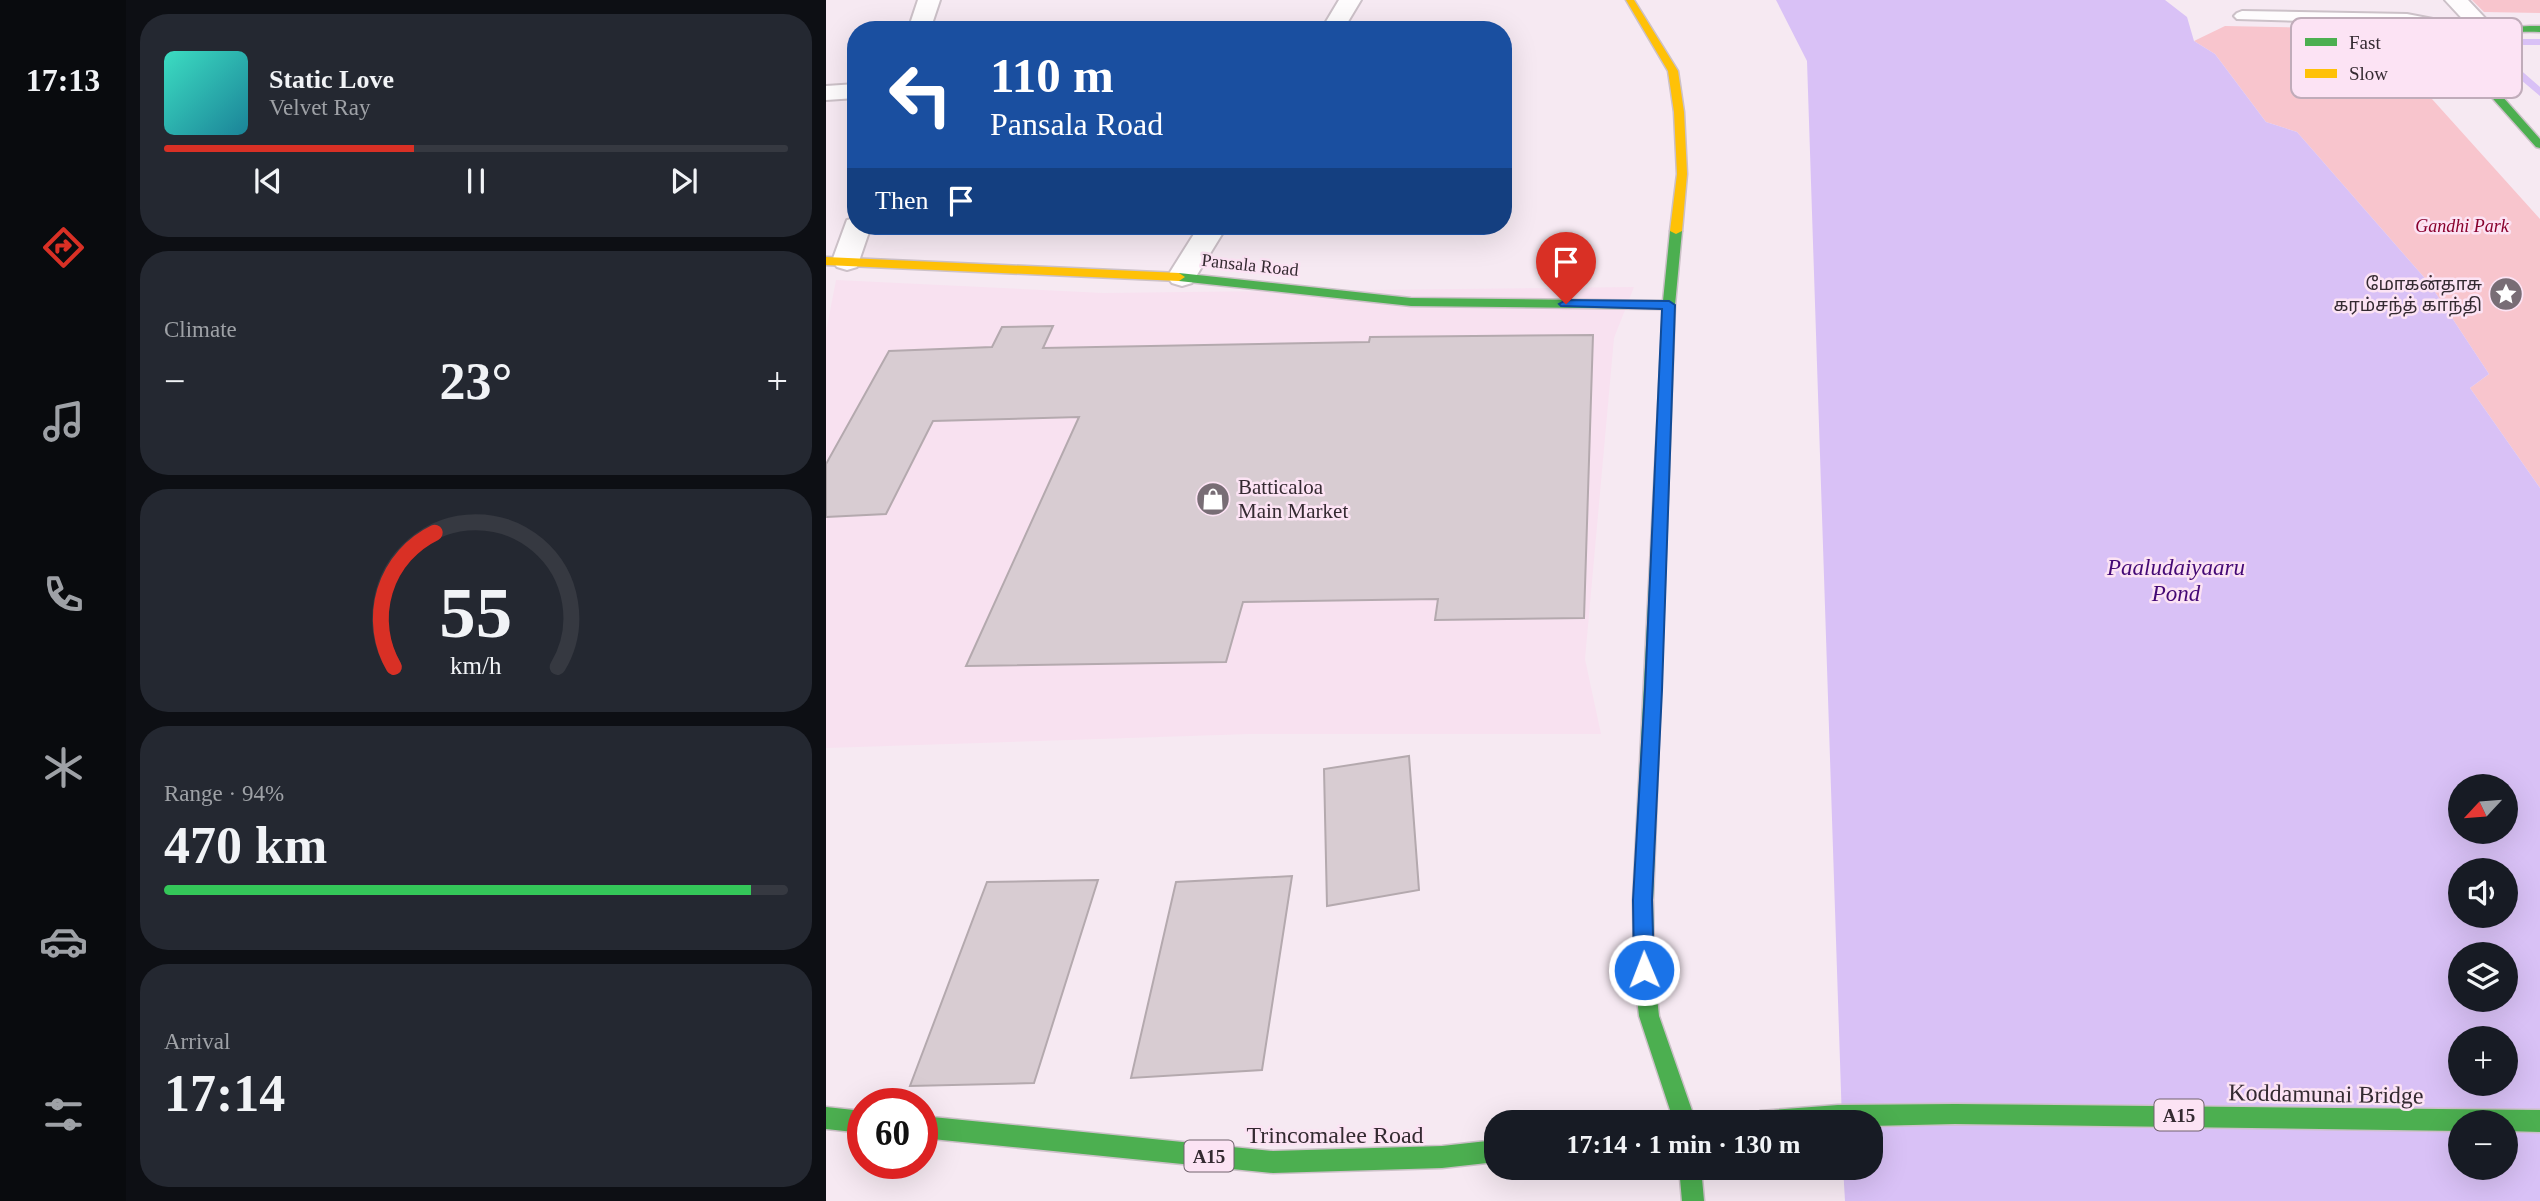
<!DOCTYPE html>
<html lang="en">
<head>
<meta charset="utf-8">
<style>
  :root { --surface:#171b24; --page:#242831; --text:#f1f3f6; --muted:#9ea1a6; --line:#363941; --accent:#d93025 }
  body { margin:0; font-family:"Times New Roman","Noto Sans Tamil",serif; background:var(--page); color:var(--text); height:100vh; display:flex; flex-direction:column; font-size:26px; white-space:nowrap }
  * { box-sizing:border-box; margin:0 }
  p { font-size:23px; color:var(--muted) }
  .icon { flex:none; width:38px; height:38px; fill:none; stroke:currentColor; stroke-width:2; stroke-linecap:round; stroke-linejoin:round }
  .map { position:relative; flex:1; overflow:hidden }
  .panel { display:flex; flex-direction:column; gap:14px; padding:14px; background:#0d0f14; width:700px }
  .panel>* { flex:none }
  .banner { position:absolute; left:21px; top:21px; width:665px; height:214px; border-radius:28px; box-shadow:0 7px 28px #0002; background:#1a4fa0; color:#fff; overflow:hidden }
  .needle { width:46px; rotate:244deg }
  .tools { position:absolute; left:1622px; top:774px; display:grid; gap:14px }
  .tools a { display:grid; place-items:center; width:70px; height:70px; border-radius:50%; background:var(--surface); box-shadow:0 7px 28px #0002; font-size:35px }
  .speed { position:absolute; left:21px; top:1088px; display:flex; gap:14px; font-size:35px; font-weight:700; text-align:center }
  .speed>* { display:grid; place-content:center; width:91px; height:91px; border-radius:50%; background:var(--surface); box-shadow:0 7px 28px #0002; line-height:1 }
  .speed .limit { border:10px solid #d22; background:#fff; color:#111 }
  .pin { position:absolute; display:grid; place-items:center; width:60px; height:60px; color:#fff; margin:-72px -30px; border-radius:50% 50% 50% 0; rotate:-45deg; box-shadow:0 0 7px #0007 }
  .pin .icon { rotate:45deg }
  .me { position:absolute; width:77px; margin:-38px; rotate:359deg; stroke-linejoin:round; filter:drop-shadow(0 0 5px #0008) }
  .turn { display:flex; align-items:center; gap:24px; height:147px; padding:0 28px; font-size:32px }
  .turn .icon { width:91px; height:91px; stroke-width:2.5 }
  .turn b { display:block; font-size:49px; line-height:60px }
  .then { display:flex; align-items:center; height:66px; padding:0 28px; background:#0003; gap:14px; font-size:26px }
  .big { font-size:52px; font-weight:800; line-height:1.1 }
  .panel .widget { flex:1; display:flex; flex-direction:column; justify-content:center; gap:10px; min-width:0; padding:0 24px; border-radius:28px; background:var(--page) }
  .panel .dial { align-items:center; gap:0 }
  .dial svg { height:182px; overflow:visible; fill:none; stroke:var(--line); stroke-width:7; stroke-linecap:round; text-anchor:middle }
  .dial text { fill:var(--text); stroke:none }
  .song { display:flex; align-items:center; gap:21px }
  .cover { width:84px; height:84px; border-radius:10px; background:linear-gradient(135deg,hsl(170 70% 55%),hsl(190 70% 35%)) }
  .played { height:7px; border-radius:4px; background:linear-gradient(90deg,var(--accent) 40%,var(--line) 40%) }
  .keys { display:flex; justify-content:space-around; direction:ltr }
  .heat { display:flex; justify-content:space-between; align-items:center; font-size:38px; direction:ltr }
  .charge { height:10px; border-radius:5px; background:linear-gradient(90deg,#34c759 94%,var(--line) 0) }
  .trip { position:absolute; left:658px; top:1110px; width:399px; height:70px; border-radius:28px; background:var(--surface); box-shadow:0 7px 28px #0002; font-weight:800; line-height:70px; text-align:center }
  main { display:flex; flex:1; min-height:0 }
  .menu { display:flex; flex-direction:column; width:126px; justify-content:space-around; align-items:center; background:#090b0e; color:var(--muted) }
  .menu .icon { width:49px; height:49px }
  .menu .selected { color:var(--accent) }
  .menu b { font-size:32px; color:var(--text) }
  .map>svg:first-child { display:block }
</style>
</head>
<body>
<main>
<nav class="menu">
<b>17:13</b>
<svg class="icon selected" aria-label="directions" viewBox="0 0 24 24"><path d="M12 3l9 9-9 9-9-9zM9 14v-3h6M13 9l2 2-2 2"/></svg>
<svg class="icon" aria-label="music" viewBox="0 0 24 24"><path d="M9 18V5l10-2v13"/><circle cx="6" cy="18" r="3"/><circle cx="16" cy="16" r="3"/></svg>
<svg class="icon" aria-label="phone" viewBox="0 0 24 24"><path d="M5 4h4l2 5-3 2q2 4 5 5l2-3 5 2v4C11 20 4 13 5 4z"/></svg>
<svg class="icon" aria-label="climate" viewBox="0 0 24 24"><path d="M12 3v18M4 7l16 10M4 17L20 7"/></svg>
<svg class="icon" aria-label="car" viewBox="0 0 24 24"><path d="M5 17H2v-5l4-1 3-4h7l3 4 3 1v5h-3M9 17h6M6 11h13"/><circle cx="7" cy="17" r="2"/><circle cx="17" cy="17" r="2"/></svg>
<svg class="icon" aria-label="filters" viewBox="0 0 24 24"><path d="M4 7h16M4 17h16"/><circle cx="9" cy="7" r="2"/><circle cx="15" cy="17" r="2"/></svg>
</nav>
<section class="panel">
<div class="widget">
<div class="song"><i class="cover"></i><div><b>Static Love</b><p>Velvet Ray</p></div></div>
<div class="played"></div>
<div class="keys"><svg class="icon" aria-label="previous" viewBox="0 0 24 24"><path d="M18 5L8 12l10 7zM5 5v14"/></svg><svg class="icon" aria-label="pause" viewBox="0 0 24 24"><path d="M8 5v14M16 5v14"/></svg><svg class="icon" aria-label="next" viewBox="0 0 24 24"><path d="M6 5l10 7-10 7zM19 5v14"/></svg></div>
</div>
<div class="widget"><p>Climate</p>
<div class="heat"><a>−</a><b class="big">23°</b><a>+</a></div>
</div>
<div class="widget dial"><svg viewBox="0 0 100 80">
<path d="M14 69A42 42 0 1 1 86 69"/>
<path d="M14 69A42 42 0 0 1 32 10" stroke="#d93025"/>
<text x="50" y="56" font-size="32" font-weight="700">55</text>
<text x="50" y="72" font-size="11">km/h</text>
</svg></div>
<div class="widget"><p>Range · 94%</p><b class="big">470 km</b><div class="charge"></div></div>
<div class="widget"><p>Arrival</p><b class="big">17:14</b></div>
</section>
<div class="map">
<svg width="1714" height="1201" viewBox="0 0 1714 1201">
  <rect width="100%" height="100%" fill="#f6e9f2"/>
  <path fill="#f8e1f0" d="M10,280L277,293L808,287L788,338L759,659L775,734H424L0,748V332Z"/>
  <path fill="#f8c5cd" d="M1646,0H1714V13L1658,12Z
    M1399,26L1543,29L1714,219V488L1644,388L1663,374L1603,283L1471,132L1440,122L1389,54L1368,41Z"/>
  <path fill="#d9c1f6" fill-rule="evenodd" d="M950,0H1339L1361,17L1368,41L1389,54L1440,122L1471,132L1603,283L1663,374L1644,388L1714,488V1201H1019L1017,1167H1045V1122H1016L981,61ZM1634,786H1680V831H1634ZM1634,870H1680V915H1634ZM1634,954H1680V999H1634ZM1634,1038H1680V1083H1634ZM1634,1122H1680V1167H1634Z"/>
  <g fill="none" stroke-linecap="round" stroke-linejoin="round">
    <path fill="#d9c1f6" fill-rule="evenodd" d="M1688,39H1714V45H1690L1675,53L1714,87V96L1663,53Z"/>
  </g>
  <path fill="#d8ccd2" stroke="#b4a9ae" stroke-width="2" d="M227,326L217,348L543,342L544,337L767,335L758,618L609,620L612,599L417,602L400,662L140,666L253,417L107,421L60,514L0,517V464L63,351L166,347L176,327Z
    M583,756L593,890L501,906L498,769Z
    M466,876L436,1070L305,1078L350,882Z
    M272,880L208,1083L84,1086L161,882Z"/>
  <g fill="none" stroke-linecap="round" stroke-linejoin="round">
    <g stroke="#ccc1c8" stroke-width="4">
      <path id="lane" d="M1416,11L1581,14L1664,30L1672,35L1664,40L1581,24L1411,19L1408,16L1411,13Z"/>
    </g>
    <g stroke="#ccc1c8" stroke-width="4">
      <path id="street" d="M92,0H114L104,30H82Z
        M513,0H535L517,30H495Z
        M1619,0H1642L1675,35L1672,40H1656Z
        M30,84V98L0,100V86Z
        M30,218V226H45L31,267L21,270L11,267L6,261L21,220Z
        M373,226H401L366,283L356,286L346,283L341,277Z"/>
    </g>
    <g stroke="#ccc1c8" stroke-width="3">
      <path id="fast" d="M1704,26H1714V32C1688,31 1663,32 1646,54L1668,87L1714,139V148L1710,147L1660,91L1636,54C1653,31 1676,27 1704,26Z
        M850,228L856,231L849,305L827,900L828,970L833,1016L870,1122H848L813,1016L808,970L807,900L837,309L585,306L353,281L347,277L353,273L585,298L837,301L844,231Z
        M1129,1104L1714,1110V1132L1680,1131V1122H1634V1131L1129,1124L1045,1126V1122H923L926,1115L934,1111L1012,1105Z
        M0,1107L37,1111V1133L0,1129Z
        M96,1116L447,1151L616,1146L670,1140V1162L616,1168L447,1173L96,1138Z
        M853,1167H875L878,1201H856Z"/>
    </g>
    <g stroke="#ccc1c8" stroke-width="3">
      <path id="slow" d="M800,0H808L852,71L858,112L861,174L856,231L850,234L844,231L851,174L848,112L842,71Z
        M0,257L353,273L359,277L353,281L0,265Z"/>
    </g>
    <use href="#lane" fill="#fefcfd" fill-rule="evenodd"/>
    <use href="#street" fill="#fefcfd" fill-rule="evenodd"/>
    <use href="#fast" fill="#4caf50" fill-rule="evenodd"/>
    <use href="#slow" fill="#ffc107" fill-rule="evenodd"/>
  </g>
  <path fill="#1a73e8" stroke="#114b97" stroke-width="2" d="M740,300L843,301L849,305L836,690L826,900L828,970L825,976L818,979L811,976L808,970L807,900L819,690L836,309L735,306L733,304Z"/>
  <defs>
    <g id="sight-disc" transform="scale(1.75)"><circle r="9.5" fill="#786d75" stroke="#fce3f4"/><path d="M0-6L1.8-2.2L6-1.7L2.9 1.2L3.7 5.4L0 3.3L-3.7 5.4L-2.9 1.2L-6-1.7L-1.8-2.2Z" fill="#fff"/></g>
    <g id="shop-disc" transform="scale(1.75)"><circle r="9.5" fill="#786d75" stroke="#fce3f4"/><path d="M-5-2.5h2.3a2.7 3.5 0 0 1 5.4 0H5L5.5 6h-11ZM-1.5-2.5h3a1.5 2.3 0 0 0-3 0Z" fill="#fff"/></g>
  </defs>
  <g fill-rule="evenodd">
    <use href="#sight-disc" x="1680" y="294"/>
    <use href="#shop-disc" x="387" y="499"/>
  </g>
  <g text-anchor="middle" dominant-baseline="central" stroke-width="5" stroke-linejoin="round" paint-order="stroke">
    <g font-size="18" font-style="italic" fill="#89012d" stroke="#fce3f4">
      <text x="1636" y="226">Gandhi Park</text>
    </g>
    <g font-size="18" fill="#342a31" stroke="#fce3f4">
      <text transform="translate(424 265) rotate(6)">Pansala Road</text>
    </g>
    <g font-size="18" fill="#342a31" stroke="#fce3f4" text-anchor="end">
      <text x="1656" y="284">மோகன்தாசு<tspan x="1656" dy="21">கரம்சந்த் காந்தி</tspan></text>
    </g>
    <g fill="#fce3f4" stroke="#70626c" stroke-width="2">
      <rect x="1328.5" y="1099.5" width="49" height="31" rx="5"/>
      <rect x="358.5" y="1140.5" width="49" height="31" rx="5"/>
    </g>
    <g font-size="19" font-weight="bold" fill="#342a31">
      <text x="1353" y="1115">A15</text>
      <text x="383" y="1156">A15</text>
    </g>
    <g font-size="21" fill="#342a31" stroke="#fce3f4" text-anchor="start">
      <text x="412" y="487">Batticaloa<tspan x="412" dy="24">Main Market</tspan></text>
    </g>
    <g font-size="23" font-style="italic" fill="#440975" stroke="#fce3f4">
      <text x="1350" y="567">Paaludaiyaaru<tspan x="1350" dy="26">Pond</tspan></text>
    </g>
    <g font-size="24" fill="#342a31" stroke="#fce3f4">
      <text transform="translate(1500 1094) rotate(1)">Koddamunai Bridge</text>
      <text x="509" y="1135">Trincomalee Road</text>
    </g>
  </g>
  <rect x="1465" y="18" width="231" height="80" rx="10" fill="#fce3f4" stroke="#c0acba" stroke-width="2"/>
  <rect x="1479" y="38" width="32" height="8" fill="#4caf50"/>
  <rect x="1479" y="69" width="32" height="9" fill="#ffc107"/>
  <g font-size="19" fill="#342a31">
    <text x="1523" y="49">Fast</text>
    <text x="1523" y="80">Slow</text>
  </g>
</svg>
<div class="tools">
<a><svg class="needle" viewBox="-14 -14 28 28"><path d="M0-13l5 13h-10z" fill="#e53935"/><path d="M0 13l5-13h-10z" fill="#9ea1a6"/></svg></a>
<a><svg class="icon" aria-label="sound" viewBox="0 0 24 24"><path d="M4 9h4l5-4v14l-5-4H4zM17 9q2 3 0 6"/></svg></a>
<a><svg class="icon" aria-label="layers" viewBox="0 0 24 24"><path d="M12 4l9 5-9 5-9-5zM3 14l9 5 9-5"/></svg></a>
<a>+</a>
<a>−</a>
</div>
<div class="speed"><div class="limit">60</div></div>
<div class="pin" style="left:740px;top:304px;background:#d93025"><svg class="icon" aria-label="arrive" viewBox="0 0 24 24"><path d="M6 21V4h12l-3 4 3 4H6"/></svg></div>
<svg class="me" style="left:818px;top:970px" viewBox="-20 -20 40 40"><circle r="17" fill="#1a73e8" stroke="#fff" stroke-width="3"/><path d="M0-11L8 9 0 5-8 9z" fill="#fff"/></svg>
<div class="trip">17:14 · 1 min · 130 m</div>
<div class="banner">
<div class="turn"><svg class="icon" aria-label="left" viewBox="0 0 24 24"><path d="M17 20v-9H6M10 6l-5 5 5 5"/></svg><div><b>110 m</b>Pansala Road</div></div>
<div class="then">Then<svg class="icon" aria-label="arrive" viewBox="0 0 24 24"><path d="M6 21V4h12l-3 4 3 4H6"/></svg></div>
</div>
</div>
</main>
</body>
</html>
